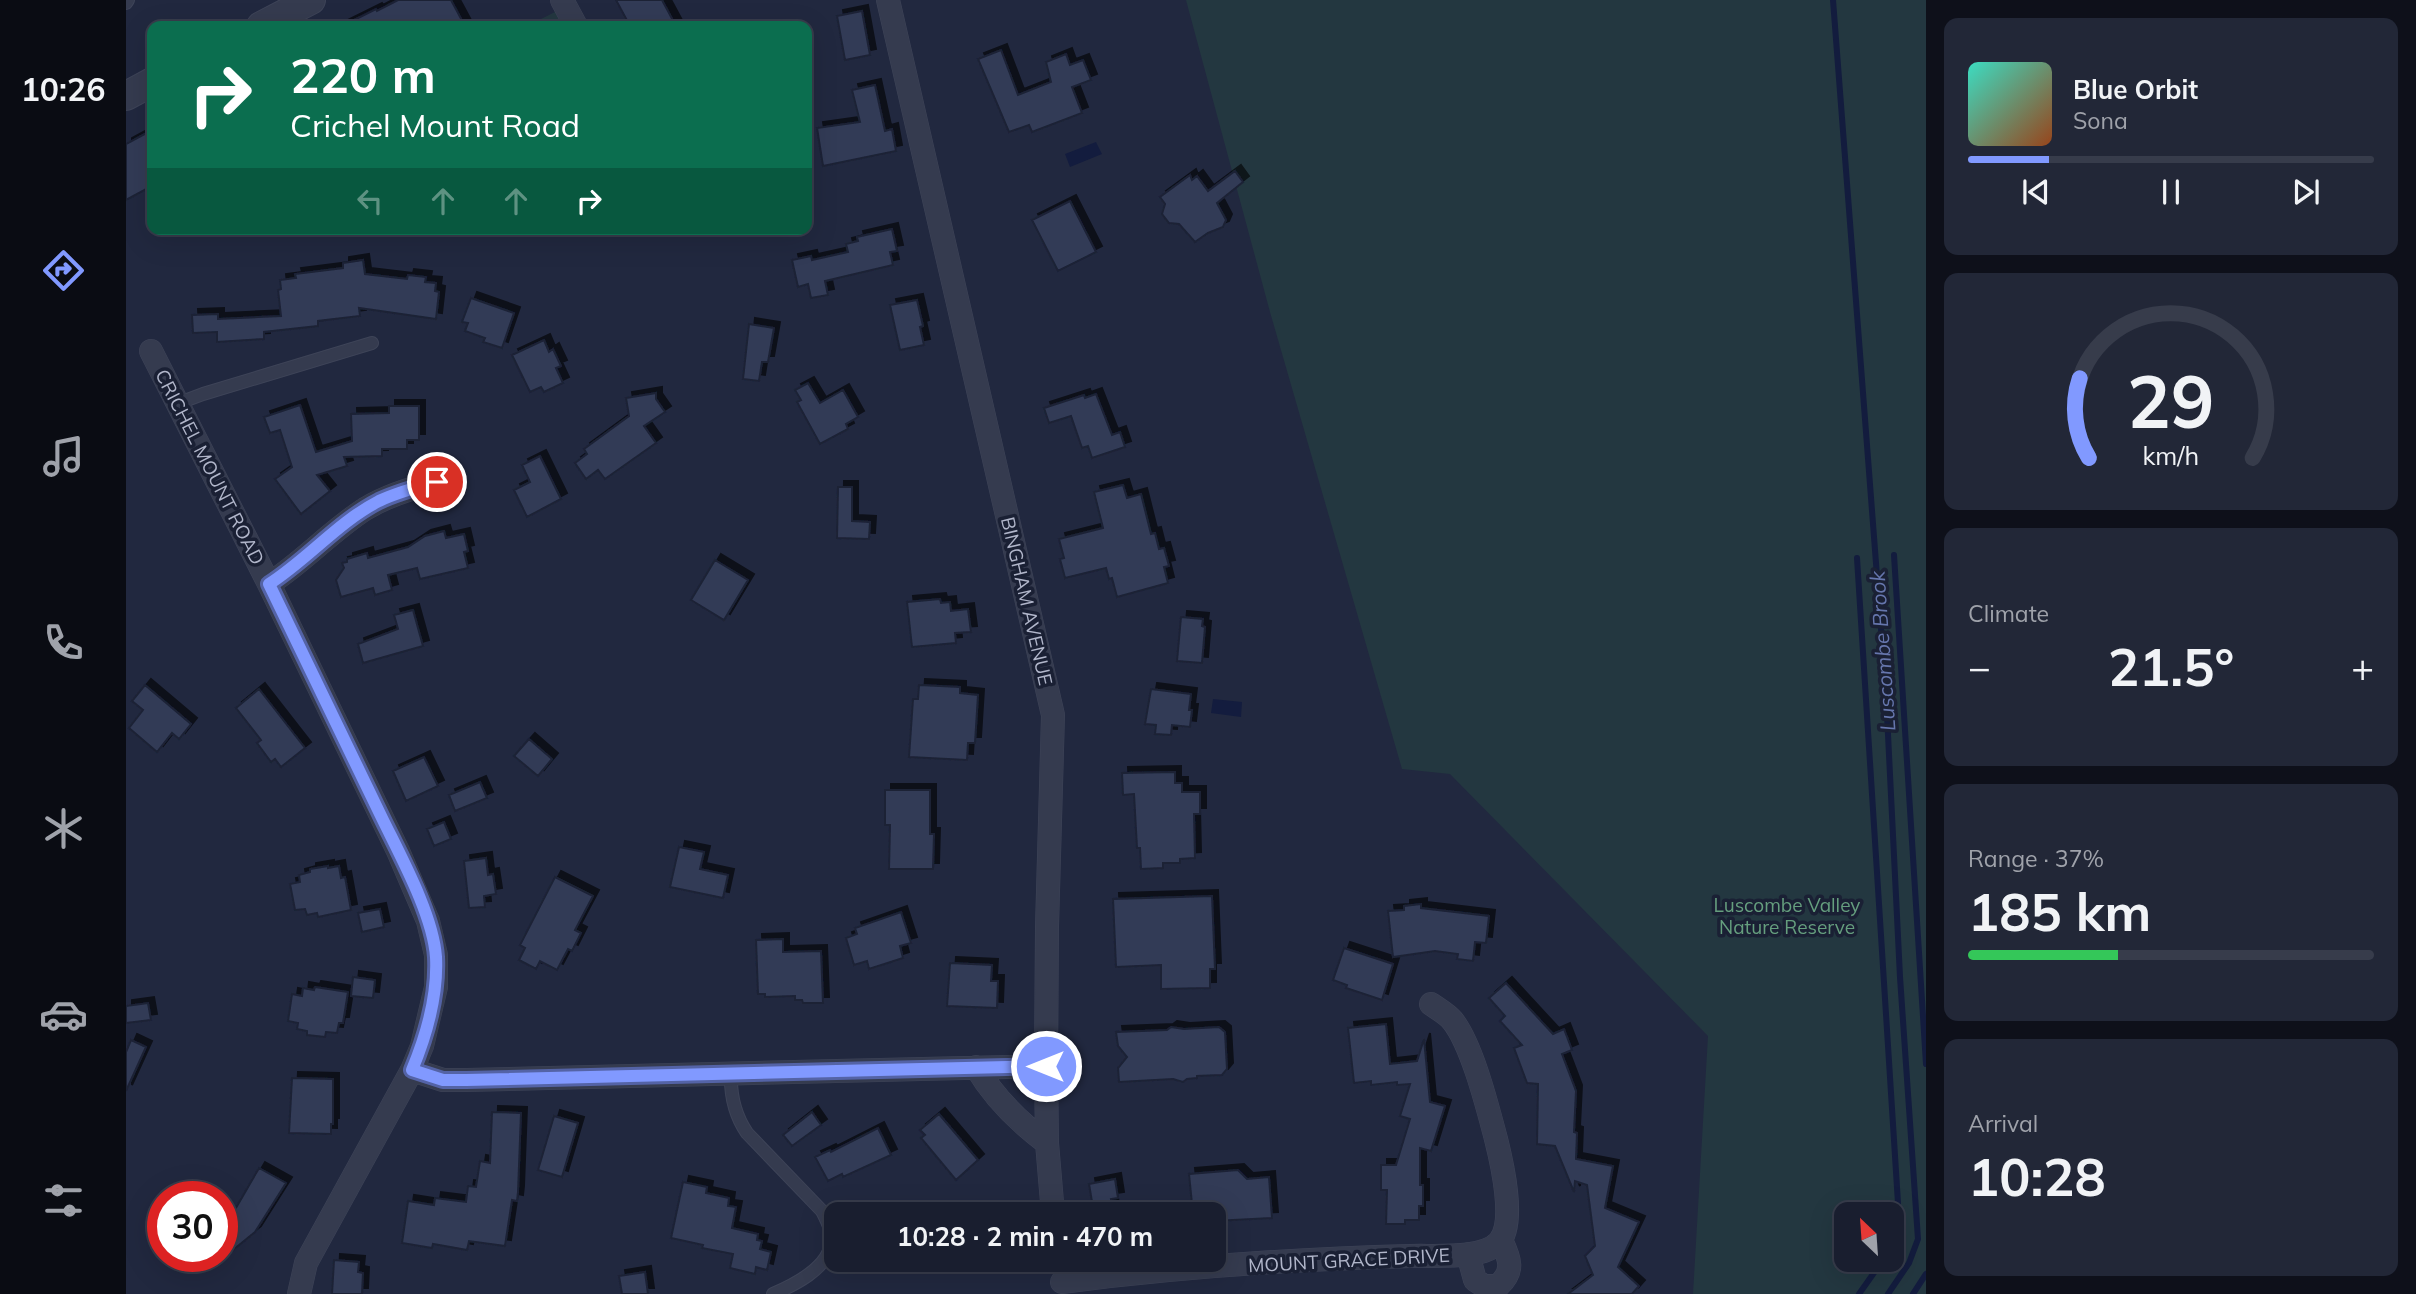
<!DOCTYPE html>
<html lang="en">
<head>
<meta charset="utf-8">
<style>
  :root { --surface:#191e2f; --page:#222737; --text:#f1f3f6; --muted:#9fa2aa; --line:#373c4b; --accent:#8199ff }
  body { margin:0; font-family:Mulish,sans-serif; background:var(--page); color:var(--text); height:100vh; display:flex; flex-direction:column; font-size:26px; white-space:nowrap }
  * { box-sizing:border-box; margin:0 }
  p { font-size:23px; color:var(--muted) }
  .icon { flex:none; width:38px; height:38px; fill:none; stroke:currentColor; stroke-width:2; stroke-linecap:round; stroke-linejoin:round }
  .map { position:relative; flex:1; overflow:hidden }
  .panel { display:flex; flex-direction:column; gap:18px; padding:18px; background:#0e101a; width:490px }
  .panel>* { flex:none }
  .hud { position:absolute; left:21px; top:21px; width:665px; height:214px; border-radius:14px; box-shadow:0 7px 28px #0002,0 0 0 2px var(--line); background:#0b6e4f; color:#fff; overflow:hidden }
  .needle { width:46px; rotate:335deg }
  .tools { position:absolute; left:1708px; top:1202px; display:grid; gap:14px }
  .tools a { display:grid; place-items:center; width:70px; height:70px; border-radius:14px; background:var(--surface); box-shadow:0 7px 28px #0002,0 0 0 2px var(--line); font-size:35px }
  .speed { position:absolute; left:21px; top:1181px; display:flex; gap:14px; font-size:35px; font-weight:700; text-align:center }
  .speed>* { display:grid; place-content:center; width:91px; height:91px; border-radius:50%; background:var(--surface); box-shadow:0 7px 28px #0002,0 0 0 2px var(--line); line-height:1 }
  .speed .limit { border:10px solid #d22; background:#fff; color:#111 }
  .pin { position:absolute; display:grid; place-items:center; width:60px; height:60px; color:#fff; margin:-30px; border:4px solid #fff; border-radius:50%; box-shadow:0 2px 7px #0007 }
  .me { position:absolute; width:77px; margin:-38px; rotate:270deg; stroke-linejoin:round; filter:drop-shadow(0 0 5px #0008) }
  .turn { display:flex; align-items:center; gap:24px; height:147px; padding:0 28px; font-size:32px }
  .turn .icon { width:91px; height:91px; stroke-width:2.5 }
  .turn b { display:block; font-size:49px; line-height:60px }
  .lanes { display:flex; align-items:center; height:66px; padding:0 28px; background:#0003; justify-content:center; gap:35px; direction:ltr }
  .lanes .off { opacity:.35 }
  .big { font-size:52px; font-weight:700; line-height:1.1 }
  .panel .card { flex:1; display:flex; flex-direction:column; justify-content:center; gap:10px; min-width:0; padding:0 24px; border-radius:14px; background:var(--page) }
  .panel .dial { align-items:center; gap:0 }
  .dial svg { height:182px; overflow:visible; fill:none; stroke:var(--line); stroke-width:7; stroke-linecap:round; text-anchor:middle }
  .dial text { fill:var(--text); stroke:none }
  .song { display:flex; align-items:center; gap:21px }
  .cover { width:84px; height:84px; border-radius:10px; background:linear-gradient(135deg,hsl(170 70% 55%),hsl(20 70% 35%)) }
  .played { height:7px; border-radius:4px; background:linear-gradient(90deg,var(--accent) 20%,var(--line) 20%) }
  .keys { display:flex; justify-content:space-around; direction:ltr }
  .heat { display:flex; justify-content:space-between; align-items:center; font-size:38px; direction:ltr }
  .charge { height:10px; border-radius:5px; background:linear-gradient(90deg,#34c759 37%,var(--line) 0) }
  .trip { position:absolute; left:698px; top:1202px; width:402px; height:70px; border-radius:14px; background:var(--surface); box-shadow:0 7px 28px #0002,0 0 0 2px var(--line); font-weight:700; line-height:70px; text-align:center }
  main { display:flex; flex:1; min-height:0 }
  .dock { display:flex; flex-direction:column; width:126px; justify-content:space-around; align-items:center; background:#0a0c13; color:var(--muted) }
  .dock .icon { width:49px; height:49px }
  .dock .current { color:var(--accent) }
  .dock b { font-size:32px; color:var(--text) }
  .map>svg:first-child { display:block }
</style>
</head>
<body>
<main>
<nav class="dock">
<b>10:26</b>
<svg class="icon current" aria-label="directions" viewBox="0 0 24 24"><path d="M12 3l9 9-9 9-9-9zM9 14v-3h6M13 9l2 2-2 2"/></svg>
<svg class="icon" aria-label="music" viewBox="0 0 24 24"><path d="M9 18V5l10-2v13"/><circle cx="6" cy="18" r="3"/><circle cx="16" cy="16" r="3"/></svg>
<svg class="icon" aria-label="phone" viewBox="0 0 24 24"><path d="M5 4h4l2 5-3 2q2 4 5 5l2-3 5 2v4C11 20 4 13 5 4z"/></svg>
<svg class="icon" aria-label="climate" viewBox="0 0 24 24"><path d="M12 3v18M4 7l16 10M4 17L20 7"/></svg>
<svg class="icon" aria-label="car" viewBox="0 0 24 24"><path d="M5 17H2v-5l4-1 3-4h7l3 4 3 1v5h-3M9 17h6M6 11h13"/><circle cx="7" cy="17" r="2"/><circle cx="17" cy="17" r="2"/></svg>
<svg class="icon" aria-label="filters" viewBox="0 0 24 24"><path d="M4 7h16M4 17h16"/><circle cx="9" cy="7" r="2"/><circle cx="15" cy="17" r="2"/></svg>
</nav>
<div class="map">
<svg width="1800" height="1294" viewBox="0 0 1800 1294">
  <defs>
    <filter id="shadow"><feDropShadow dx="6" dy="-6" stdDeviation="0" flood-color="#0009"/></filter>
  </defs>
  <rect width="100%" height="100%" fill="#21283f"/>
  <path fill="#233740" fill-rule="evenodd" d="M1060,0H1800V1294H1567L1582,1036L1324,774L1276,769L1144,312ZM1720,1214H1766V1260H1720Z
    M433,10L435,26H401Z"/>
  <path fill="#131c3e" d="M970,142L976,154L944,167L939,154Z
    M1087,699L1116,702L1115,717L1085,713Z"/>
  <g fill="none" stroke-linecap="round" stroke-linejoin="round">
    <path stroke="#131c3e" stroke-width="6" d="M1707,0L1760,694L1774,977L1792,1239L1783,1263L1762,1294
      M1768,555L1800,1064
      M1731,558L1772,1203
      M1733,1294L1757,1260
      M1787,1294L1800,1274"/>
  </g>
  <path fill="#323b56" stroke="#1c2236" stroke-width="2" filter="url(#shadow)" d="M272,0H325L339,26H216L250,9L251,11Z
    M490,0H536L550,26H504Z
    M736,11L744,55L719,60L711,16Z
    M875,50L892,95L925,82L920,62L940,54L944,65L957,60L965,80L946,87L956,113L906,132L903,125L883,132L852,59Z
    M749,85L759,131L766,129L770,151L697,166L691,128L734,122L726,90Z
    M26,130V186L0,200V144Z
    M1109,171L1117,182L1091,203L1100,220L1097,227L1082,233L1069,242L1053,224L1043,223L1036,214L1039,204L1034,197L1064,175L1066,180L1071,176L1082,191Z
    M944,201L970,252L932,271L906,220Z
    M766,229L771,251L764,252L767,265L699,281L702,295L685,298L682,284L672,287L666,260L685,256L686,260L722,252L720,244L732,241L731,237Z
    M237,260L239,274L281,279L282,275L300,277L299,282L310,283L309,291L313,292L310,319L233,308L234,316L192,321V326L138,332V339L91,342V332L67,333L66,315L92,314V319L155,316L152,290L155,289L154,280L170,278L169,274L217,268V263Z
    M345,298L388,313L376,348L357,342L359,338L339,331L342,323L336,322Z
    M791,300L797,326L794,327L798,345L774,350L764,305Z
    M623,324L648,328L642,362H636L633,381L617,379Z
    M418,340L423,352L427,349L435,366L430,368L437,383L418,392L415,387L404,392L386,355Z
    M682,383L694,403L717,390L732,417L720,424L722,429L694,444L671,402L675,400L669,390Z
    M530,393V399L539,412L518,426L530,443L479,479L472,470L460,479L449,463L461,454L458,449L503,416L500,398Z
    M970,394L986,435L994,432L999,447L966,458L962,446L956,448L945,416L923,423L918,408L958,395L959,398Z
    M174,405L190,452L226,441L225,414L263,413V406H293V440H281V449H256V456L218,457L221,466L191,475L204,491L175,514L149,479L166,467L154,430L144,433L138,417Z
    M414,456L435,499L401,517L388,490L404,482L396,465Z
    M997,485L1001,498L1015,494L1025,534L1029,533L1033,549L1038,548L1043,566L1038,567L1042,583L991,597L986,578L983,579L980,568L939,578L934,559L938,558L933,539L977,528L968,492Z
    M712,487H726V521L744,522L743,539L711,538Z
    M318,531L320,538L338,534L342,551L338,552L342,568L294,579L291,568L262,575L266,590L249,595L247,588L215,597L210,580L218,568L216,563L221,562V559L241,553L242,558L282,547L299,536Z
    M589,560L622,580L598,620L565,600Z
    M814,599L815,603L824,602L825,611L842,609L845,632L829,633L830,643L786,647L781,602Z
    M287,610L297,646L237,663L232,644L272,629L268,615Z
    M1055,617L1077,619L1076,626L1079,627L1076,663L1051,661Z
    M19,685L65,724L53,739L46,733L31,752L3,728L17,710L6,701Z
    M793,685L834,687V693L852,695L849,743H842L841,760L783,757L787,699H792Z
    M133,689L179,748L155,767L149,759L145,762L131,743L135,740L110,708Z
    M1025,689L1065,694L1063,710H1066L1064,727L1046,725L1045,735L1029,734L1030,725L1019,724Z
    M403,739L426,759L412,776L388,756Z
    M298,757L312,786L280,801L267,771Z
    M1049,772V783H1056V792H1074V814H1068L1069,858L1054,859V863H1037V868L1015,869L1014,848H1011L1008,794L997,795L996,773Z
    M354,782L361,798L329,811L323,795Z
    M759,790H804V834H808L807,869H763L764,825H759Z
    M318,822L325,839L308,846L301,829Z
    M553,847L578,852L574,869L602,875L597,898L544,887Z
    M360,858L362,875L367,874L370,894L358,896L359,907L343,908L338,861Z
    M202,866V868L213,866L215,878L219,877L225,910L192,917L191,913L181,915L179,909L169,910L164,884L174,882L173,875L184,872V869Z
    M429,877L467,896L449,930L455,933L446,951L442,949L431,970L414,961L410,969L393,960L399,948L394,945Z
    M1086,896L1089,969H1084V988L1035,989V965L990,967L987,899Z
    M1295,904V908L1363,916L1360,943L1349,942L1347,961L1331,959L1332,954L1309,951L1267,957L1262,911L1278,910V906Z
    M254,909L258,927L236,932L232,913Z
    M775,912L785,943L774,946L777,958L743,969L741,961L728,965L720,938L731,934L729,928Z
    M657,939V952L695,951L697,1003H677L676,1000H669V996L639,997V994H632L630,940Z
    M1218,948L1267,964L1256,1000L1220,988L1221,985L1207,980Z
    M824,963L866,965L865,981H872L871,1008L821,1006Z
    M227,977L249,980L247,998L225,996Z
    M1380,983L1427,1034L1438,1029L1446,1050L1436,1054L1450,1091L1448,1132L1451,1133L1450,1159L1487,1166L1479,1208L1513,1222L1492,1267L1513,1286L1506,1294H1442L1467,1275L1459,1256L1469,1246L1461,1185L1449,1181L1448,1192L1429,1146L1411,1144L1412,1084L1401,1083L1388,1048L1396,1045L1374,1021L1379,1016L1363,998Z
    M189,987L222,992L217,1023H213L211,1033L200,1032L199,1037L181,1035V1031L171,1029L172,1023L162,1021L166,994L176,996L177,988L188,990Z
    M22,1003L25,1020L0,1023V1006Z
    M1260,1024L1264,1064L1291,1061L1298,1039L1304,1102L1319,1106L1305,1151L1294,1148V1185H1297V1206H1293V1220H1279V1224H1260L1261,1190H1255V1165H1270L1284,1119L1274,1116L1284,1084L1271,1085V1082L1245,1085V1081L1228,1083L1222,1028Z
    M1045,1027L1058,1029L1093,1027L1099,1032L1101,1069L1096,1075L1071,1076V1078L1061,1079L1057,1082L1047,1079L993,1082L992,1068L1001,1057L992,1046L990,1032L1041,1030Z
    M5,1040L20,1047L0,1091V1052Z
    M166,1078L207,1079V1124H205V1134L163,1133Z
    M366,1112L395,1113L392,1192L391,1201L386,1200L379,1246L343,1241L341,1250L307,1244L306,1248L276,1243L282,1201L308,1205L309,1198L340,1202L342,1186L350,1187L354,1161L364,1163Z
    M686,1112L695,1125L666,1146L657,1135Z
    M813,1114L852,1160L830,1180L795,1138L799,1135L794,1130Z
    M428,1116L452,1123L436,1177L412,1170Z
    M752,1128L765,1155L717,1177L716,1174L702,1181L689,1157L704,1150L705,1152Z
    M133,1168L160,1183L129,1232L96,1259V1221L107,1213Z
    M1112,1170L1121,1179L1143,1177L1146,1218L1088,1221V1214H1067L1063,1174Z
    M989,1179L992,1198L985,1199L988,1214H968L963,1184Z
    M557,1182L581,1187L580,1193L603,1198L602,1206L610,1207L606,1228L632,1234L631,1240L636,1241L634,1249L645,1252L641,1270L630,1267L629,1274L604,1268L607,1254L576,1248L577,1245L545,1238Z
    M208,1260L233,1262L232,1272L237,1273L236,1294H206Z
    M519,1272L522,1294H496L493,1276Z"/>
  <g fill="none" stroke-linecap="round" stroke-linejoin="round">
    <g stroke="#3e4458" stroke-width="14">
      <path id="service" d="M0,3L2,0
        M53,403L77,394L246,343
        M605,1072C604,1095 608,1114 621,1133L696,1211C701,1221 707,1232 705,1244C701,1269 668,1285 647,1294"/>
    </g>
    <g stroke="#3e4458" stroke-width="24">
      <path id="minor" d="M436,0L450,26
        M762,0L927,715L921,927L920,1066L921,1143L927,1214
        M25,351L143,584L272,851L302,921L310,955V987L296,1046L286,1070L180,1263L173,1294
        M143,584C177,562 205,531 239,509C262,495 285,488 311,482
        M850,1067C867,1096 894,1123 921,1143
        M286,1070L317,1080H340L920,1066
        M1342,1254L1349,1280L1358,1286H1372C1389,1271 1384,1259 1375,1240
        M936,1282C1052,1267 1169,1259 1285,1256C1308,1255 1357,1260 1373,1242C1390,1223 1376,1163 1370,1139C1362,1109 1346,1044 1326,1020C1321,1014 1312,1009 1305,1004"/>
    </g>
    <g stroke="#3e4458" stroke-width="30">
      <path id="tertiary" d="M135,26L185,0
        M0,96L26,82"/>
    </g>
    <use href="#service" stroke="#353b4f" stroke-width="12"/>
    <use href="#minor" stroke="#353b4f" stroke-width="23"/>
    <use href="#tertiary" stroke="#353b4f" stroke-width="28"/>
  </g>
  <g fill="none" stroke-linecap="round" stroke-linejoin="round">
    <g stroke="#5463a6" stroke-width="18">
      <path id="route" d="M311,482C291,487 272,492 253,501C212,522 182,559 143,584C181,662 219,740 256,818C275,857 307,915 310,957C312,996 301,1034 286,1070L317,1080H340L920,1066"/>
    </g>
    <use href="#route" stroke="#8199ff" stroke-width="12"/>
  </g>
  <g text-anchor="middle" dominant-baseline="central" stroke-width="7" stroke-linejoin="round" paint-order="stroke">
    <g font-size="19" fill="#b1b6ca" stroke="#1a2034">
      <text transform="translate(84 467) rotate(63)">CRICHEL MOUNT ROAD</text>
      <text transform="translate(901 601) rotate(77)">BINGHAM AVENUE</text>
      <text transform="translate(1223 1260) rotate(-3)">MOUNT GRACE DRIVE</text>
    </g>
    <g font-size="19" fill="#659e7e" stroke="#1a2034">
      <text x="1661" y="905">Luscombe Valley<tspan x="1661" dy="22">Nature Reserve</tspan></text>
    </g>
    <g font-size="21" font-style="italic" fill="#6676ad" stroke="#1a2034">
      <text transform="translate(1756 651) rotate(-94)">Luscombe Brook</text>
    </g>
  </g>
</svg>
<div class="tools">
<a><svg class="needle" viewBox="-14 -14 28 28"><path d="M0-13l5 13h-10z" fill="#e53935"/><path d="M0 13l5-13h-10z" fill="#9fa2aa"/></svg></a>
</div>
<div class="speed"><div class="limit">30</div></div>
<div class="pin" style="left:311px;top:482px;background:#d93025"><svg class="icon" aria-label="arrive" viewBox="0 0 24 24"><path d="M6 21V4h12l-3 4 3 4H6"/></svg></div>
<svg class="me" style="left:920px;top:1066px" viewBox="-20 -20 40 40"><circle r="17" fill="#8199ff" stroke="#fff" stroke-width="3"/><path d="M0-11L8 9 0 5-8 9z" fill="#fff"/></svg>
<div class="trip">10:28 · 2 min · 470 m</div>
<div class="hud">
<div class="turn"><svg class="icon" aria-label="right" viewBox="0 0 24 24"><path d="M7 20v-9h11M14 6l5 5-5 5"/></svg><div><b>220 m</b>Crichel Mount Road</div></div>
<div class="lanes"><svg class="icon off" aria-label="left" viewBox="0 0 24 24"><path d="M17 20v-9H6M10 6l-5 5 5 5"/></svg><svg class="icon off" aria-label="ahead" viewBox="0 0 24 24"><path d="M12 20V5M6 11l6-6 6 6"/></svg><svg class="icon off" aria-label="ahead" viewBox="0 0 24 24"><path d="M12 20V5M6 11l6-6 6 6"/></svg><svg class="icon" aria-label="right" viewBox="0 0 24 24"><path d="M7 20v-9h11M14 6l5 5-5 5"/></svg></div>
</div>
</div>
<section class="panel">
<div class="card">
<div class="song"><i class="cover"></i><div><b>Blue Orbit</b><p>Sona</p></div></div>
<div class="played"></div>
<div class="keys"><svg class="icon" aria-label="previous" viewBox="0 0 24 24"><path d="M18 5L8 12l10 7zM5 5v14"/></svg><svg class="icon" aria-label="pause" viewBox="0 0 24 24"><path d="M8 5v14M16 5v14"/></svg><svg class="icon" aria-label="next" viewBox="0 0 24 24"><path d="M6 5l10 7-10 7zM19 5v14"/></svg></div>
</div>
<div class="card dial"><svg viewBox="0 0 100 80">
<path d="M14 69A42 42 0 1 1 86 69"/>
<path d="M14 69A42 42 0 0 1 10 34" stroke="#8199ff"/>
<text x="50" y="56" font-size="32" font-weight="700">29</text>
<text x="50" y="72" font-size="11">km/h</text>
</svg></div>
<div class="card"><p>Climate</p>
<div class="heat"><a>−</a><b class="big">21.5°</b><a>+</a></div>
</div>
<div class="card"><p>Range · 37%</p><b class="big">185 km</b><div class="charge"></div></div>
<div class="card"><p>Arrival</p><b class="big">10:28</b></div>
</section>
</main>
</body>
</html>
